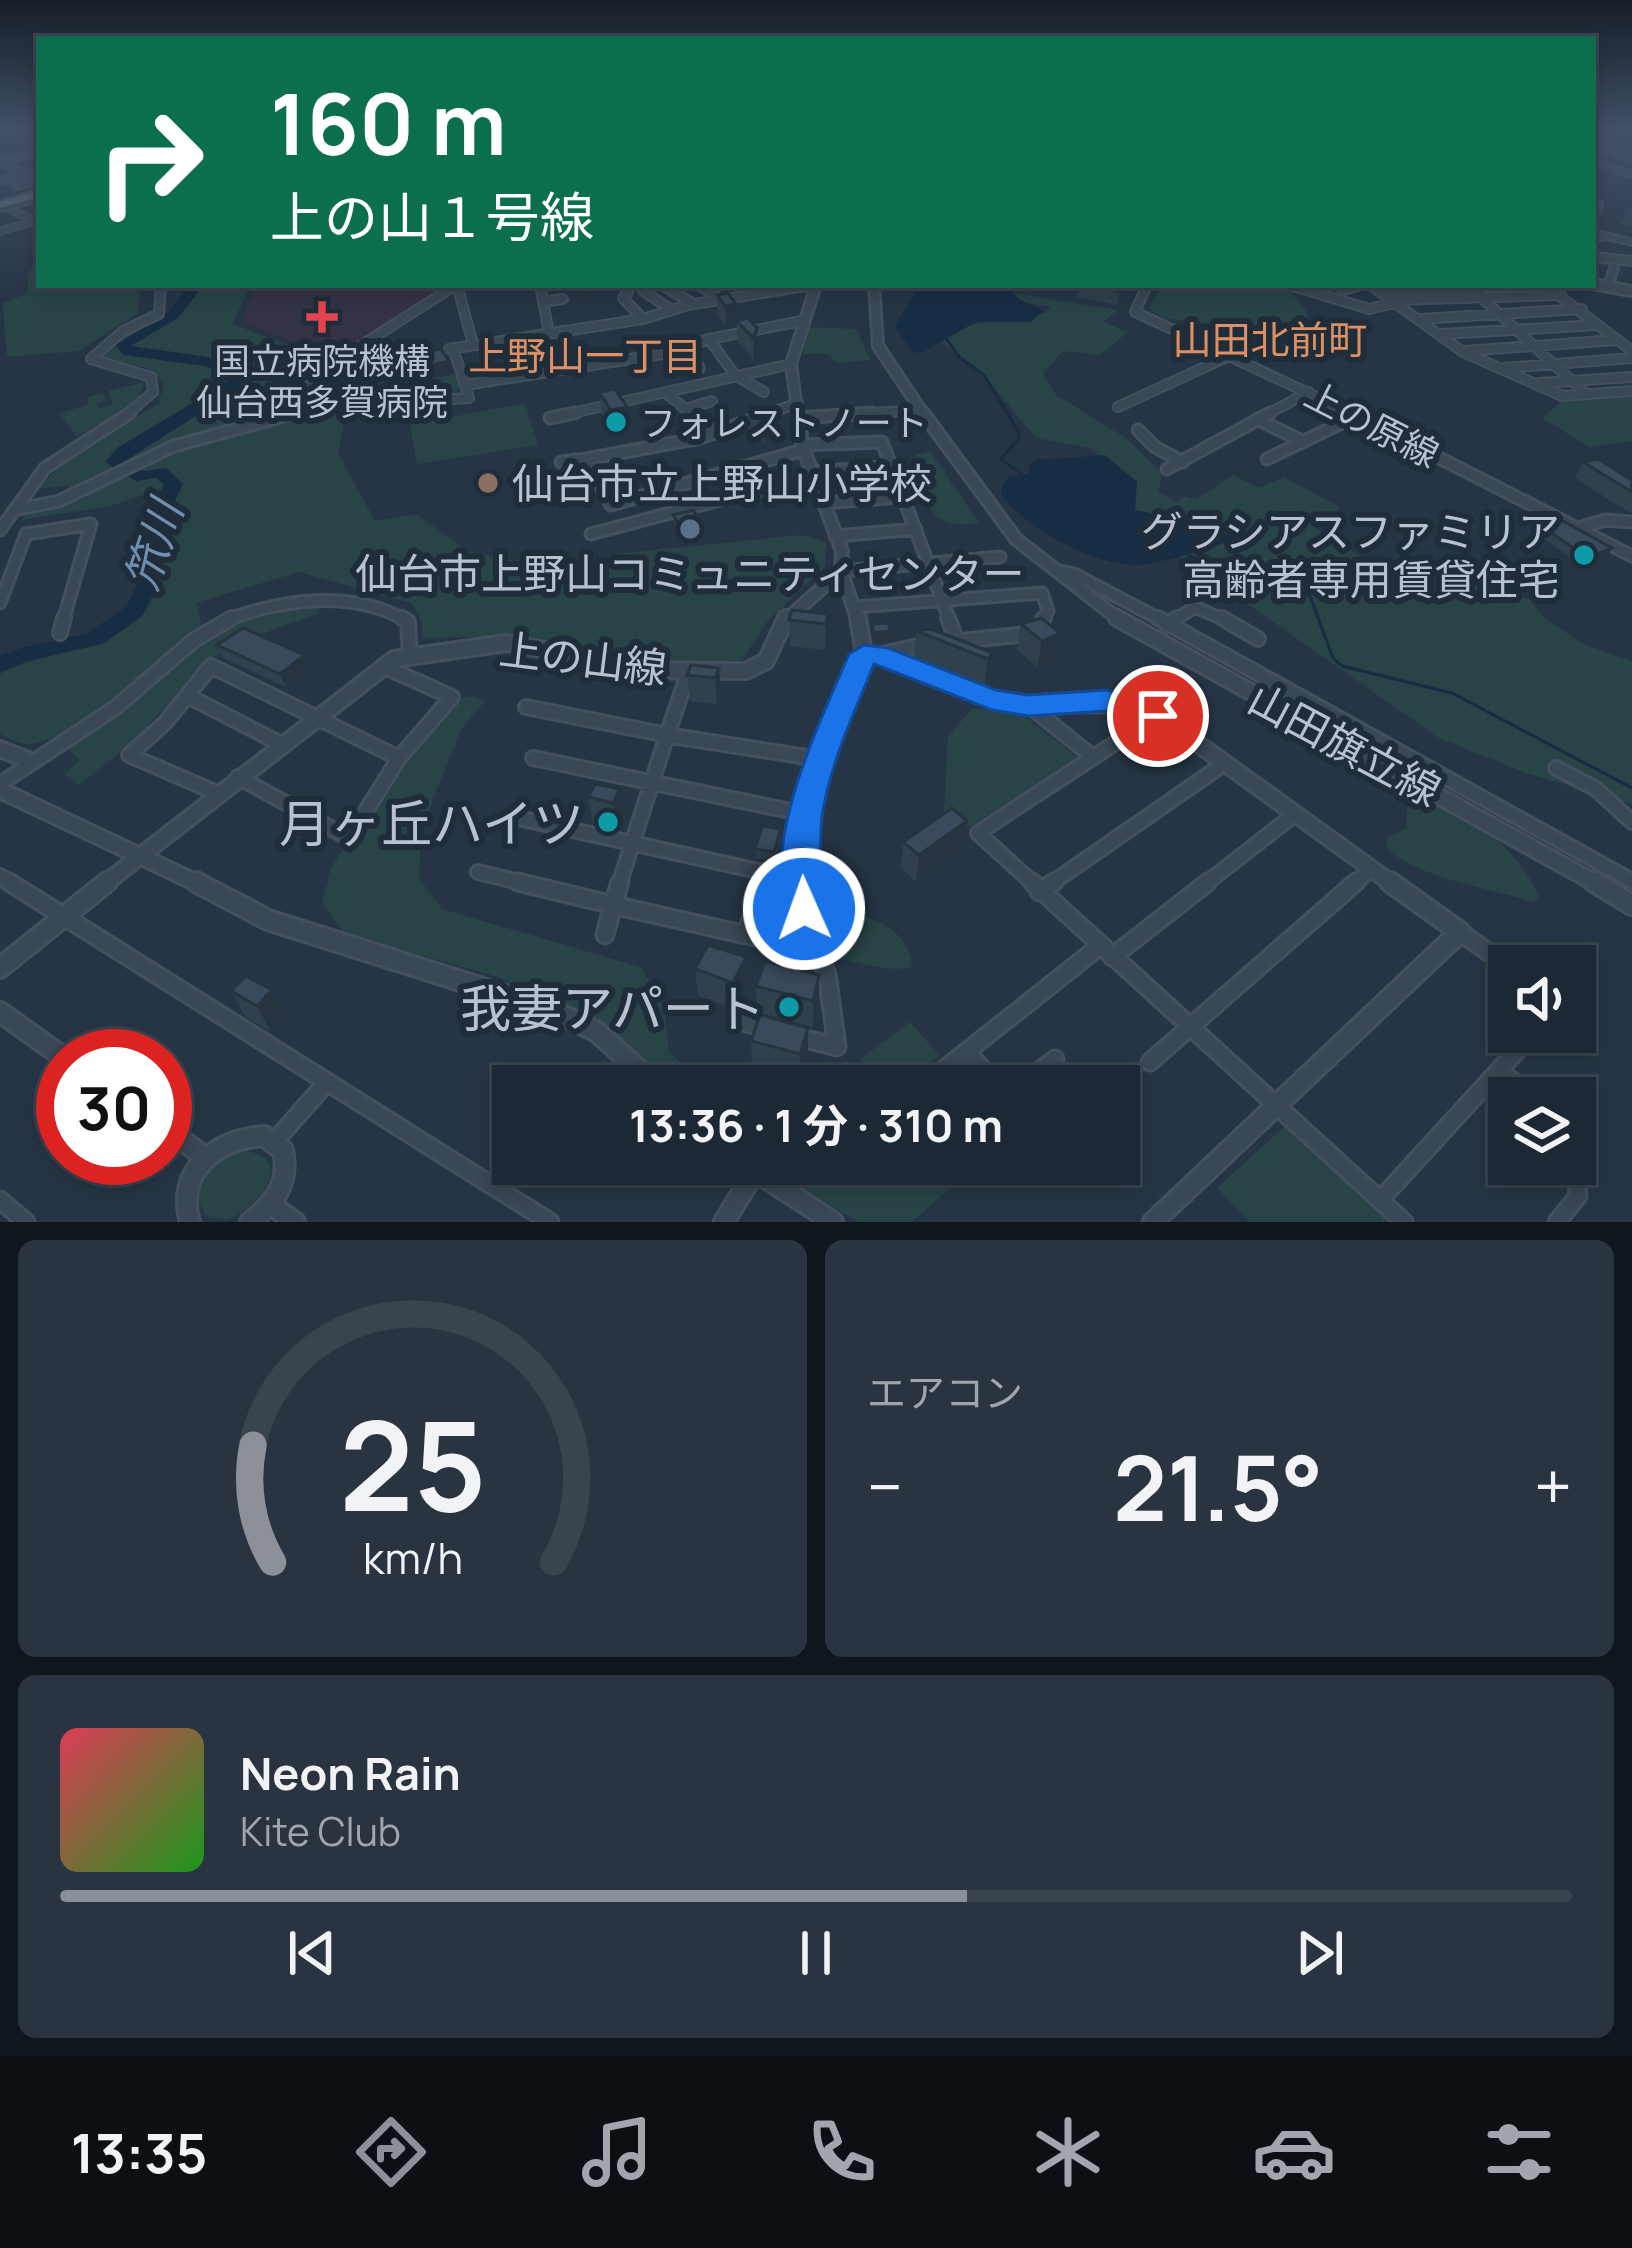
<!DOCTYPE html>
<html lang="ja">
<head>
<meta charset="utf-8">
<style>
  :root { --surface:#1c2834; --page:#293440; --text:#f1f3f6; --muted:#a0a6ac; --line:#3a444f; --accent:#8c9099 }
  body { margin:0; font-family:Manrope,"Noto Sans JP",sans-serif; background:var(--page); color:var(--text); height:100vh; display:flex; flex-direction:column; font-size:45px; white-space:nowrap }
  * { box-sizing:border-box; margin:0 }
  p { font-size:39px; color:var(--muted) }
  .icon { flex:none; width:66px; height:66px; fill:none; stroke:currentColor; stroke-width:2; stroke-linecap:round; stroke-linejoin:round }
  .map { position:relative; height:1222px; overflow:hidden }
  .panel { display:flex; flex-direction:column; gap:18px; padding:18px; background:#0f161d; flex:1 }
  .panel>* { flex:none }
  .hud { position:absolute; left:36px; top:36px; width:1560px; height:252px; border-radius:0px; box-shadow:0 6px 18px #0003,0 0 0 3px var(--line); background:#0b6e4f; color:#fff; overflow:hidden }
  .buttons { position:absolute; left:1488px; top:945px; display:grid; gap:24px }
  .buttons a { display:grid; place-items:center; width:108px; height:108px; border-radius:0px; background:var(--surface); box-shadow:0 6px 18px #0003,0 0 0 3px var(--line); font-size:60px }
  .speed { position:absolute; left:36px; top:1029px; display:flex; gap:24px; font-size:60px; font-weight:700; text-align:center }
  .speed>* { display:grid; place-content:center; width:156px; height:156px; border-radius:50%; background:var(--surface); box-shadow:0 6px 18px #0003,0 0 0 3px var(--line); line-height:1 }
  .speed .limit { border:18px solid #d22; background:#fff; color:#111 }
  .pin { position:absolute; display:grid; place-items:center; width:102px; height:102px; color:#fff; margin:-51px; border:6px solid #fff; border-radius:50%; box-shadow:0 3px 12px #0007 }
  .me { position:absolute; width:132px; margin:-66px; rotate:358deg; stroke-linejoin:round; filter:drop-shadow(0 0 9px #0008) }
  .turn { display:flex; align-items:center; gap:42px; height:252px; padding:0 36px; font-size:54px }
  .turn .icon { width:156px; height:156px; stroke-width:2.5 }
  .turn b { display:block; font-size:84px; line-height:102px }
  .big { font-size:90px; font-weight:700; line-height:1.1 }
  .panel .tile { flex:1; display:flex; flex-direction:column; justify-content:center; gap:18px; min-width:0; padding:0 42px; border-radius:18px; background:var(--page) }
  .panel .dial { align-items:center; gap:0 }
  .dial svg { height:312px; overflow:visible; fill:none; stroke:var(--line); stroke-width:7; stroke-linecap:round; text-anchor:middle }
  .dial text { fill:var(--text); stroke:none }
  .song { display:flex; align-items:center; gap:36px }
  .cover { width:144px; height:144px; border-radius:18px; background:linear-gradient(135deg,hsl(350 70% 55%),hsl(120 70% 35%)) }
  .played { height:12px; border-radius:6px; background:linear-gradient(90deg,var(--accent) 60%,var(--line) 60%) }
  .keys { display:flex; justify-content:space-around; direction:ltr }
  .heat { display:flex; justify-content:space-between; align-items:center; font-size:66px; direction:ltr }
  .panel .tiles { flex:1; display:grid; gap:18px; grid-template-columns:1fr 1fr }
  .tile:last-child { grid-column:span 2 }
  .trip { position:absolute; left:492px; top:1065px; width:648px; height:120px; border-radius:0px; background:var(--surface); box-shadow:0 6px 18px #0003,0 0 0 3px var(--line); font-weight:700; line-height:120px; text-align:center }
  .tabs { display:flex; height:192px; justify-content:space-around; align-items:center; background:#0b1015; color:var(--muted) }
  .tabs .icon { width:84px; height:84px }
  .tabs .current { color:var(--accent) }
  .tabs b { font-size:54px; color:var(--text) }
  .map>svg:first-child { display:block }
</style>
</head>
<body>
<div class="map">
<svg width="1632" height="1222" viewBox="0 0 1632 1222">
  <rect width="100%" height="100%" fill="#263545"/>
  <path fill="#343345" d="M294,285H451L338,359L242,322L254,290Z"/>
  <path fill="#284446" d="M39,268V285H140L138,313L79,351L7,357L3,304L27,293L29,270Z
    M186,285H282L248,289L233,324L330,361L281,395L272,412L176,441L64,495L69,485L37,489L58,468L159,403L164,383L148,368L103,359L102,352L127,332L183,311Z
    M1162,285H1278L1292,292L1308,314L1302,326L1287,333L1163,318L1149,308Z
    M1006,292L1118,310L1103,322L1128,332L1100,355L1063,351L1043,374L1056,395L1126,438L1163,474L1158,491L1177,502L1184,496L1196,499L1233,475L1259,488L1284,477L1341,508L1315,528L1439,605L1483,582L1530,600L1543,617L1583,644L1632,661V804L1529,774L1439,738L1169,549L1130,516L1128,476L1090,448L1036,438L984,376L935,337L964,326L1046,312L1051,307L1007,300Z
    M807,327L856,329L871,360L838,363L827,354H803Z
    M395,360L410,384L455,374L462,386L451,396L288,411L293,400L330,373L335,374V396L419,398L373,390L367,373L378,371L375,363Z
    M144,382L138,403L77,436L58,414L89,404L87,397L103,393L106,401L97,403L99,408L113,404L108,391Z
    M1632,397V441L1589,447L1542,418L1561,402Z
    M525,403L538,445L417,464L410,425Z
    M389,410L344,423L338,453L375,521L416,514L469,552L584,574L616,563L615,554L801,535L826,542V566L767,622L742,660L614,665L526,636L422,638V621L411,603L299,572L196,603L202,627C165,658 74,743 27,744C17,744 9,738 0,734V674C46,648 135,651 155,593C165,562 162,520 164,488L110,506L22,520L27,510C89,501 125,471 181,449C247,422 317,411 389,410Z
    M930,451L979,523C918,530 931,500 915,455Z
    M324,602L316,614L253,637L209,660L133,742L79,785L64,774L80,760L69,750L76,737L110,720L223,626Z
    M475,696L485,701L461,730L435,794L421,834L419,878L442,909L640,967L664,1003L669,1052L706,1086H669L604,1024L498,977L344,933L322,903L331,868L348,840L364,826L405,761L457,698Z
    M973,708L1023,715L1078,758L963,831L944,816L948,736Z
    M1413,802C1462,802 1524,853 1539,898L1532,902C1485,886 1431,882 1389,851L1386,838L1406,828L1407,807Z
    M823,879L835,905C870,919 908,925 912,967C882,974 860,959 828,959L808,883Z
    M910,1022L940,1056L899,1086H884L860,1059Z
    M1286,1125L1392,1222H1250L1217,1188Z
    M245,1151C299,1158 257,1209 227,1220L206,1216L197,1198C202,1172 219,1157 245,1151Z
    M759,1164H956L964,1176L912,1222H859Z"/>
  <path fill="#172d44" d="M920,285H1006L1019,299L1044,311L1030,322H976L921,353L912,352L895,326Z
    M1105,455L1137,482L1135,510L1199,522L1238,539C1203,548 1175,561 1139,565C1102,569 1019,526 1001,493L1003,483L1010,476L1028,474L1029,464L1036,460Z"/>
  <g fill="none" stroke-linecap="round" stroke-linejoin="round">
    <path stroke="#172d44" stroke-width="3" d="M946,338L959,357L984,375L1017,429L1019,438L1001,459L1023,475
      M1188,556L1254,569L1310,596L1333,658L1342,666L1452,693L1632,788"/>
    <path fill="#172d44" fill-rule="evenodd" d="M190,285H204L178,318L131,346L208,357L247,374L238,389L125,461L144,471L166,468L183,484L161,531L160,576L143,615L103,644L27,661L0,672V656L21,648L88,633L127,606L140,576L141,531L164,485L157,478L136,481L105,462L117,448L226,383L230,376L205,366L123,355L116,345L168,312Z"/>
    <g stroke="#44505e" stroke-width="9">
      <path id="minor-far4" d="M1609,134H1632
        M1593,146L1632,159
        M1594,161L1632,175
        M0,163L39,178
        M0,181L25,175
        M16,186L39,181
        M1593,201L1600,205L1598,209
        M0,205L36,221L0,231
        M3,208L39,198
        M1593,232L1606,236L1593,240
        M1606,236L1632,242"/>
    </g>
    <g stroke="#44505e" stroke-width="12">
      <path id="minor-far3" d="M1593,257L1632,261
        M457,285L473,344
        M540,285L549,333
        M662,285L694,304
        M698,285L722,300
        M1147,285L1135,312L1357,416
        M1290,285L1369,309L1398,302
        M1370,285L1463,352L1562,396L1632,391
        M1477,285L1484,300L1586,394
        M1545,285L1632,351
        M1608,286L1614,268
        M1343,290L1362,285
        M643,291L672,310
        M628,292L623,298L643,319
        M1386,293L1478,291
        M1396,300L1561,295
        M543,302L563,299
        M1420,319L1582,309
        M562,331L571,352
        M1441,334L1598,325
        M509,339L518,359
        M709,339L735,375L764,392
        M684,348L700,368
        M449,349L643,319L688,305L812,285
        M1465,351L1617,340
        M1504,368L1632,358
        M324,371L413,355
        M1539,383L1632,377
        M466,385L662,354L709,339L802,321
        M668,395L694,416
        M1118,407L1231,355
        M685,409L712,401
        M277,414L338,360L456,285
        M125,416L153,392L151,377L91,359L123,331L159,314L161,285
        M274,416L352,405L469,398L453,348
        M559,416L791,364
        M761,416L798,403
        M827,416L920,410
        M1264,416L1309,392"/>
    </g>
    <g stroke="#44505e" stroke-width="15">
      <path id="minor-far2" d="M690,413L715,433
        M770,413L700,438L586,459L611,505L803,450
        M1351,413L1632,556
        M550,418L575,413
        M799,418L872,413
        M1257,419L1302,441
        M1138,430L1155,447L1183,462
        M802,445L882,442L950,621
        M1267,459L1356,416
        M561,462L586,459
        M1167,469L1270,413
        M813,472L890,466
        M823,503L901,497
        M14,510L59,501L174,446L295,413
        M1579,528L1605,520L1632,522
        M0,530L45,468L130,413
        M591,534L814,475
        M835,536L916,529
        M1055,570L1074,574L1163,621
        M841,571L1000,557
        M0,603L26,534L91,524L63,621
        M856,607L1042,593L1048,611L1042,621
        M224,621C282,599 351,589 407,621
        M1173,621L1195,607L1227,621"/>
    </g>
    <g stroke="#44505e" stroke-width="18">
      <path id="minor-far1" d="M402,618L408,622L410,655
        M948,618L957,641
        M1158,618L1632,881
        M1222,618L1258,639
        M1167,625L1177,618
        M60,633L64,618
        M952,642L1036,633L1044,618
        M878,655L927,644
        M190,697L281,744
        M1028,705L1093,757
        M526,707L667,735L689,671
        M533,758L805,814
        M1556,768L1596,789L1632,822
        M238,777L345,836L357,825L399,758L452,697L383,666
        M0,784L115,708L194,640L232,618
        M217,793L129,755L165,723L211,666L399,758
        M518,818L799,880
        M478,872L531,885
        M0,876L14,885
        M619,885L667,735L819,759
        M804,885C795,803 833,727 864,654
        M1035,885L978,833L1158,715
        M1049,885L1225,763
        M1204,885L1295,814
        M1353,885L1371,869"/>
    </g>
    <g stroke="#44505e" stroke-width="21">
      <path id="minor" d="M9,882L550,1222
        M518,882L613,905L605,935
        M620,882L613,905L817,951L804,882
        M1032,882L1404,1222
        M1039,892L1054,882
        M1460,932L1509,967
        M747,933L758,893
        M1112,957L1208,882
        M739,1021L764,1028
        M794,1036L837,1047L827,974L817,951
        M967,1052L998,1086
        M1150,1062L1356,882
        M1500,1071L1533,1098
        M923,1086L1100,946
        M1020,1086L1055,1059
        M275,1141L327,1082
        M1021,1173L1031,1164
        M0,1200L26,1222
        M1380,1200L1534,1032
        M1557,1222L1578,1196L1575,1155"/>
    </g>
    <g stroke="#44505e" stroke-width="9">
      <path id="tertiary-far4" d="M0,163L39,153"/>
    </g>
    <g stroke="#44505e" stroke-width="14">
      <path id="tertiary-far3" d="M1593,284L1632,291
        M874,285L878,346L925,416
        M798,416L791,364L816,285"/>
    </g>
    <g stroke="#44505e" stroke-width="16">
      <path id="tertiary-far2" d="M798,413L802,445L842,551L841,571L858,621
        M923,413L1016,539L1121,621
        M785,621L841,571"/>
    </g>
    <g stroke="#44505e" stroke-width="20">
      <path id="tertiary-far1" d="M858,618L864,654L878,655L990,699L1029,705L1106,704L1158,715L1394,885
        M1117,618L1599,885
        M0,749L28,760
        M0,790L201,885
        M103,885L394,659L506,643L556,652L607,670L746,671L766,661L786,618"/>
    </g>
    <g stroke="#44505e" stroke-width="24">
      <path id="tertiary" d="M196,882L268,920L552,1010L597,1032L657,1086
        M1594,882L1632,905
        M0,968L107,882
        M0,1012L63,1057
        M165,1128L205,1157
        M755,1171L833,1222
        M271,1205L295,1222
        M190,1222C175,1171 216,1139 264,1136L283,1150C290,1182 275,1203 250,1222
        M724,1222L755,1171L743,1164
        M1153,1222L1460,932L1390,882"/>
    </g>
    <g stroke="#44505e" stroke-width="6">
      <path id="primary" d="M36,192H39V197L0,208V202Z"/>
    </g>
    <use href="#minor-far4" stroke="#3a4754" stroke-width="6"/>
    <use href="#minor-far3" stroke="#3a4754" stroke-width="8"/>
    <use href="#minor-far2" stroke="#3a4754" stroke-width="9"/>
    <use href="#minor-far1" stroke="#3a4754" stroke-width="12"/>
    <use href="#minor" stroke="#3a4754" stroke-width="15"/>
    <use href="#tertiary-far4" stroke="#3a4754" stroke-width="6"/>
    <use href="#tertiary-far3" stroke="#3a4754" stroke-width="9"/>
    <use href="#tertiary-far2" stroke="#3a4754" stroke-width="10"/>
    <use href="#tertiary-far1" stroke="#3a4754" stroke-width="14"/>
    <use href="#tertiary" stroke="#3a4754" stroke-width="18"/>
    <use href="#primary" fill="#596674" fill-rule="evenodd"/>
  </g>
  <path fill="#30404e" d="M1632,204V227L1621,224Z
    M1079,285H1128L1117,305L1077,297Z
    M717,295L736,304L737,321L748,318L758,350L754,360L738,342L737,325L726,327L718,316Z
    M599,392L627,407L630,430L614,433L602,415Z
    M748,407L777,416V439L765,443L749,430Z
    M1583,462L1632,480V512L1630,513L1575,478Z
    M673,515L705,535L684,538L674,523Z
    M1543,527L1612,548L1607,557L1583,567L1539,535Z
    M828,614V640L825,650L790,646L789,620Z
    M1021,624L1060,633L1055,659L1037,667L1017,650Z
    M916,631L993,653L989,679L985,685L914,657Z
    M217,645L305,655L310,668L286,687L223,658Z
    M719,668L721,694L717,704L690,701L687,675Z
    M620,789L625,816L618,829L593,824L588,797Z
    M967,821L964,848L916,882L901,868L903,842Z
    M781,829V838L775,861L756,858L755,849Z
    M746,957L747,984L735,1009L698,996L695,969Z
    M819,975V1002L813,1027L757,1012L756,986Z
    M231,991L286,1016L271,1033L246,1017Z
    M751,1041L808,1054L800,1080L752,1067Z"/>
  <path fill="#273440" d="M39,133V147L0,158V143Z
    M578,285H592L595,304L581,305Z
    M1123,285H1128L1117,305L1120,291Z
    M736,304L737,325L726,327L725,306Z
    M757,328L758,350L754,360L753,338Z
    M449,361L452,372L414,381L411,370Z
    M627,407L630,430L614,433L611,410Z
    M777,416V439L765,443L764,420Z
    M705,526V535L684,538L683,530Z
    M1612,548L1607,557L1583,567L1588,558Z
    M828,614V640L825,650L826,624Z
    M891,631L890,639L873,642L874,633Z
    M1060,633L1055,659L1037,667L1042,641Z
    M993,653L989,679L985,685L988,659Z
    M305,655L310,668L286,687L280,674Z
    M719,668L721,694L717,704L715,678Z
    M620,789L625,816L618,829L613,803Z
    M967,821L964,848L916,882L919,855Z
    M746,957L747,984L735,1009L733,983Z
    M819,975V1002L813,1027V1001Z
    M272,990L286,1016L271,1033L257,1006Z
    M808,1028V1054L800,1080V1054Z"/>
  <path fill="#384a5b" stroke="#273440" stroke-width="3" d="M0,131H39V133L0,143Z
    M1089,285H1123L1120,291Z
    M728,293L736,304L725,306L717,295Z
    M748,318L757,328L753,338L737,321Z
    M441,349L449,361L411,370L402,355Z
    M615,389L627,407L611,410L599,392Z
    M760,403L777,416L764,420L748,407Z
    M1598,459L1632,480V492L1583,462Z
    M693,510L705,526L683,530L673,515Z
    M1561,520L1612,548L1588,558L1543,527Z
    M792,610L828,614L826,624L789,620Z
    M1041,618L1060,633L1042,641L1021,624Z
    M888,623L891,631L874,633L872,624Z
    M243,628L305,655L280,674L217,645Z
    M931,629L993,653L988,659L916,631Z
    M691,665L719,668L715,678L687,675Z
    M595,784L620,789L613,803L588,797Z
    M952,808L967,821L919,855L903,842Z
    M762,826L781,829L774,852L755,849Z
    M708,945L746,957L733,983L695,969Z
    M765,961L819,975L813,1001L756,986Z
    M246,976L272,990L257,1006L231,991Z
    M760,1015L808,1028L800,1054L751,1041Z"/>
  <linearGradient id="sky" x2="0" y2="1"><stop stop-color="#151d26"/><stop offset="0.43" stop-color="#415168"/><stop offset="1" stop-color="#415168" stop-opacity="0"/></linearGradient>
  <rect width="1632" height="302" fill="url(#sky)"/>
  <path fill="#1a73e8" stroke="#114b97" stroke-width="3" d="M864,645L888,648L996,690L1028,695L1106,690L1169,708L1174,716L1169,723L1158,726L1106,711L1028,716L992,710L874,664C854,714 830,763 822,817C819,839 822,908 816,919L804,924L791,919C756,850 821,720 849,654Z"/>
  <path fill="#e0444e" stroke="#1f2c3a" stroke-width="4.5" d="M316 299h12v12h12v12h-12v12h-12v-12h-12v-12h12z"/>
  <g fill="#0f9aa8" stroke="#1f2c3a" stroke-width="4.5">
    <circle cx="616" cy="422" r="12"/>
    <circle cx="1584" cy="555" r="12"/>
    <circle cx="608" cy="822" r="12"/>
    <circle cx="789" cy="1007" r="12"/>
  </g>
  <circle fill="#8d6e63" stroke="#1f2c3a" stroke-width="4.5" cx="488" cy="483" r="12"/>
  <circle fill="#5c6f8a" stroke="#1f2c3a" stroke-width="4.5" cx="690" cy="529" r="12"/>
  <g text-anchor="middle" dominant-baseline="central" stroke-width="12" stroke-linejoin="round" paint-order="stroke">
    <g font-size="36" fill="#b8c2ce" stroke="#1f2c3a">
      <text x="322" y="360">国立病院機構<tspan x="322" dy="41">仙台西多賀病院</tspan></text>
      <text x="640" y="422" text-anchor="start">フォレストノート</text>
    </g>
    <g font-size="36" fill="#b8c2ce" stroke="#1f2c3a">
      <text transform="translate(1372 424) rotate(27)">上の原線</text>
    </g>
    <g font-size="39" fill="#dd9064" stroke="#1f2c3a">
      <text x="1270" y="339">山田北前町</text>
    </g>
    <g font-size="39" fill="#dd9064" stroke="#1f2c3a">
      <text x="585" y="355">上野山一丁目</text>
    </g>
    <g font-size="42" fill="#b8c2ce" stroke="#1f2c3a" text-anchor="start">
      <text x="512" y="483">仙台市立上野山小学校</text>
      <text x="1560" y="531" text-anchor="end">グラシアスファミリア<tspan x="1560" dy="48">高齢者専用賃貸住宅</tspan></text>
      <text x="690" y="573" text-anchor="middle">仙台市上野山コミュニティセンター</text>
    </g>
    <g font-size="42" fill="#b8c2ce" stroke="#1f2c3a">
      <text transform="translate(583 658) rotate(7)">上の山線</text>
      <text transform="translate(1345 744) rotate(28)">山田旗立線</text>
    </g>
    <g font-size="45" font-style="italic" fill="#708fae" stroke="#1f2c3a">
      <text transform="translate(153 545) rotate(-72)">笊川</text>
    </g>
    <g font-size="51" fill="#b8c2ce" stroke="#1f2c3a" text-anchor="end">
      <text x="584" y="822">月ヶ丘ハイツ</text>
      <text x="765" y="1007">我妻アパート</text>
    </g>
  </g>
</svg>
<div class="buttons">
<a><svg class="icon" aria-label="sound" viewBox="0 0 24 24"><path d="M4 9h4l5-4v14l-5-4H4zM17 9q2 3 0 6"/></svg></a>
<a><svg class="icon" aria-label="layers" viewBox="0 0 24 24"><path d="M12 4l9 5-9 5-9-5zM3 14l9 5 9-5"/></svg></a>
</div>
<div class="speed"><div class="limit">30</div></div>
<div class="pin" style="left:1158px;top:716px;background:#d93025"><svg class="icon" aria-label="arrive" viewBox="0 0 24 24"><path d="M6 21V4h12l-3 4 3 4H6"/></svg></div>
<svg class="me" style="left:804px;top:909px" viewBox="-20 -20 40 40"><circle r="17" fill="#1a73e8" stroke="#fff" stroke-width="3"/><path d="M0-11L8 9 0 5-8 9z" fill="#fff"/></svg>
<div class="trip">13:36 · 1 分 · 310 m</div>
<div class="hud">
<div class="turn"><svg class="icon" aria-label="right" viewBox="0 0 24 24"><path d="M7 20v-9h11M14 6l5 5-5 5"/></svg><div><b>160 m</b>上の山１号線</div></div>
</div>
</div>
<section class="panel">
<div class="tiles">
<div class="tile dial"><svg viewBox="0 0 100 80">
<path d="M14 69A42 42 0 1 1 86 69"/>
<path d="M14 69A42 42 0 0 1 9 39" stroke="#8c9099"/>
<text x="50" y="56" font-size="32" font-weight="700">25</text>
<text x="50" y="72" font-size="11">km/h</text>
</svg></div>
<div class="tile"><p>エアコン</p>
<div class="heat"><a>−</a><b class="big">21.5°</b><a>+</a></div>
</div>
<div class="tile">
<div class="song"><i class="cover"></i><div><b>Neon Rain</b><p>Kite Club</p></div></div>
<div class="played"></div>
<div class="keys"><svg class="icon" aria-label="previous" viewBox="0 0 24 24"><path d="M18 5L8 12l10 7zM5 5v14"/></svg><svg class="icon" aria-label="pause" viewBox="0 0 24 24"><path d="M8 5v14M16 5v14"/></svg><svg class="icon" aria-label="next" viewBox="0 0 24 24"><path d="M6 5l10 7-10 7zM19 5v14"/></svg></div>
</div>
</div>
</section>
<nav class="tabs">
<b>13:35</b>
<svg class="icon current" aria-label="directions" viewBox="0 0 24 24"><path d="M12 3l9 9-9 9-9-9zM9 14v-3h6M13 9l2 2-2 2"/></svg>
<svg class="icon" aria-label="music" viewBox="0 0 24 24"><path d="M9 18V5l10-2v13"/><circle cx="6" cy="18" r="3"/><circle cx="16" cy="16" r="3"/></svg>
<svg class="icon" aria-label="phone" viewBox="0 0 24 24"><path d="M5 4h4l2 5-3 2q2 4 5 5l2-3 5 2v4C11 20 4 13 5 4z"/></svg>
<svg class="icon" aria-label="climate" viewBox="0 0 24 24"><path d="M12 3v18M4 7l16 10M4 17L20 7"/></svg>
<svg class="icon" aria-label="car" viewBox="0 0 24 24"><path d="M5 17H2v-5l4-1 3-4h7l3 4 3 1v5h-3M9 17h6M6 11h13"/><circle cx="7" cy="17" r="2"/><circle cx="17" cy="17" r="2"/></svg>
<svg class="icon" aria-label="filters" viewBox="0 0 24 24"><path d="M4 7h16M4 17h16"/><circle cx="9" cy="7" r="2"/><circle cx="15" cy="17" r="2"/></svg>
</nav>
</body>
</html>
